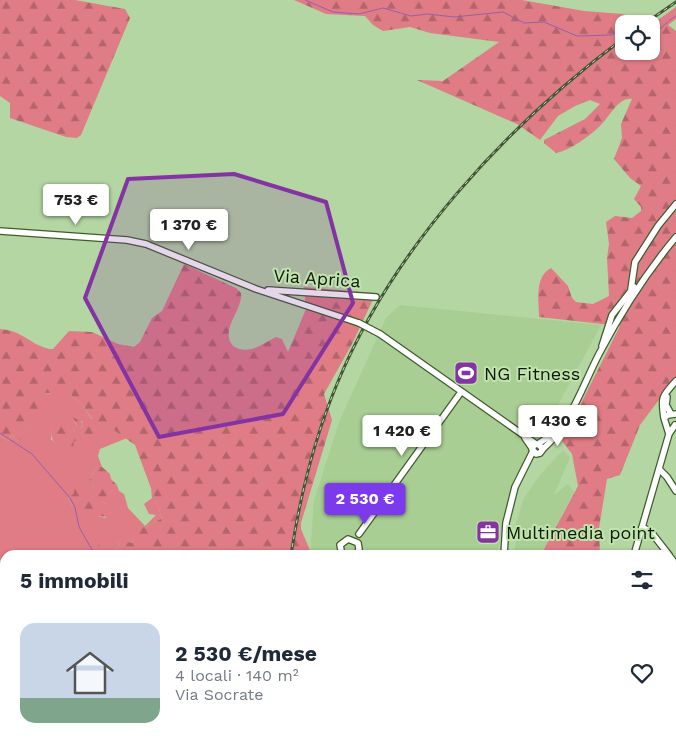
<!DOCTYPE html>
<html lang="it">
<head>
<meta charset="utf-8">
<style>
	:root { --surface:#fff; --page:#f2f2f3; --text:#1f2937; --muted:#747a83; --accent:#7c3aed }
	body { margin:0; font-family:"Work Sans",sans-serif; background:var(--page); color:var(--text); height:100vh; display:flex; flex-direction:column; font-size:19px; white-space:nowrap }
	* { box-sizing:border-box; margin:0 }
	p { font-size:16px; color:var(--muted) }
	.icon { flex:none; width:28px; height:28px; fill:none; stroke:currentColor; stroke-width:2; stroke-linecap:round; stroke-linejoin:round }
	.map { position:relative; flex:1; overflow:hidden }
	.details { position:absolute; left:0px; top:550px; width:676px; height:195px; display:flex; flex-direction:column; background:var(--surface); border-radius:15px 15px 0 0; box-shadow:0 1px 4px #0004 }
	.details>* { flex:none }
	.tools { position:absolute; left:615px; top:15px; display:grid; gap:10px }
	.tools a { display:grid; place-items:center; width:45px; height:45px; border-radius:10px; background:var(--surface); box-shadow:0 1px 4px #0004; font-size:25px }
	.price { position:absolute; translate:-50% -42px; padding:0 11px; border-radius:5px; background:#fff; color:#222; font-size:16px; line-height:32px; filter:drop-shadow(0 1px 2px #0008) }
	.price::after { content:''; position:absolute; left:50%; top:30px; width:15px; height:11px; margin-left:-8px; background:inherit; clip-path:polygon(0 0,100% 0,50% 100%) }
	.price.selected { background:var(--accent); color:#fff }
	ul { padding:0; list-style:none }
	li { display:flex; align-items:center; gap:15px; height:125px; padding:0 20px }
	li span { display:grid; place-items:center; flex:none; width:140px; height:100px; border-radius:15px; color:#555 }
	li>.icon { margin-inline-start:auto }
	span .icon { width:60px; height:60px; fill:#fffc; stroke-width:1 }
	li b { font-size:21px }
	h2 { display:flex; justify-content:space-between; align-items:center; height:60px; padding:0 20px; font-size:21px }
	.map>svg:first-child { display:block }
	.built { fill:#a8ce93 }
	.green { fill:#df7c85 }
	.forest { fill:url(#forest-firs) }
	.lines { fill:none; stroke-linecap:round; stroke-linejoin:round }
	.stream { stroke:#985eb1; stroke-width:1 }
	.minor-casing { stroke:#3f5c2e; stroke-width:8 }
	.minor { stroke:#fff; stroke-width:5.5 }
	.rail-casing { stroke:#425537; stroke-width:3 }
	.rail { stroke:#c1e3ae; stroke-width:1; stroke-dasharray:4; stroke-linecap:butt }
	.minor-bridge-casing { stroke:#3f5c2e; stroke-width:8; stroke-linecap:butt }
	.minor-bridge { stroke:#fff; stroke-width:5.5 }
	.marked { fill:#8333a2; fill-opacity:0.2; stroke:#8333a2; stroke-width:4; stroke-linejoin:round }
	.labels { text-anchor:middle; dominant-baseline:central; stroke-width:4; stroke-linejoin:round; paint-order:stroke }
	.street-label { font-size:18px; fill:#0d1906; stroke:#c1e3ae }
	.poi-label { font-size:18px; fill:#0d1906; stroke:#c1e3ae; text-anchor:start }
</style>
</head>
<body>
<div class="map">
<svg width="676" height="745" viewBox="0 0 676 745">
	<defs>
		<pattern id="forest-firs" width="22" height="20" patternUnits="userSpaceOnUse" patternTransform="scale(1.25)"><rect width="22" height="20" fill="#df7c85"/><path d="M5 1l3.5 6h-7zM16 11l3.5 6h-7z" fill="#b3656b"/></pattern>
	</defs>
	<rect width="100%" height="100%" fill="#b4d6a2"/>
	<path class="built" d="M 400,305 L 601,325 L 544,431 L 513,480 L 497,555 L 310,555 L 314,500 L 340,420 L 386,318 Z
		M 563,450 L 570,457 L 554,495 L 568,484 L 574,492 L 541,555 L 514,555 L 517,532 L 515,527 L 524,498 L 540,475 Z
		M 292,740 L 471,740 L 471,745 L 291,745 Z"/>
	<path class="green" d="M 43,393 L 60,394 L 62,396 L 70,394 L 84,407 L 92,420 L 81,421 L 83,426 L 80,428 L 73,420 L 77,426 L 76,431 L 64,426 L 52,428 L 51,439 L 64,454 L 74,441 L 89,440 L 97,425 L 107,425 L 127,438 L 100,449 L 98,456 L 102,467 L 97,467 L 89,480 L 92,481 L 94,490 L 75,493 L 68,498 L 72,506 L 76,500 L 78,506 L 92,520 L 98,516 L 106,518 L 106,504 L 102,501 L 108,500 L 110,493 L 117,485 L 119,491 L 124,494 L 128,508 L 145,526 L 156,515 L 149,514 L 144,504 L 152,498 L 151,488 L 162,518 L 145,528 L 134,530 L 134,539 L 132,543 L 118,541 L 119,548 L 115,549 L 110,555 L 101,553 L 91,545 L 91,554 L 94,555 L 17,555 L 11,553 L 0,560 L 0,436 L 8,441 C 12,434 21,425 29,424 L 13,437 L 18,441 L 21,434 L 35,426 L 35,421 L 42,410 Z
		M 0,645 L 5,649 L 5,740 L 215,740 L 218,745 L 0,745 Z"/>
	<path class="forest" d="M 0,0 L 75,0 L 125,9 L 130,18 L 81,135 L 77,138 L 66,137 L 10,118 L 10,103 L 0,96 Z
		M 294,0 L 522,0 L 584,11 L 623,14 L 639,24 L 624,24 L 624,51 L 651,51 L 651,25 L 676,7 L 676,19 L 668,25 L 676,31 L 676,377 L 640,425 L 620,475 L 607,479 L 599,528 L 600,555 L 541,555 L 578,486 L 572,454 L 562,441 L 620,326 L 539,317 C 539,301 534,277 551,268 L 568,286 L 572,298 L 576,302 L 593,304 L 609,296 L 607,258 L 609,244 L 606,222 L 615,216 L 632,218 L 641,211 L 641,207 L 634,199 L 641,186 L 630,178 L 614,159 L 622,138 L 621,124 L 632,99 C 618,97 609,118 600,126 C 588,137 571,150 556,153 L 544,143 L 544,140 L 585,119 L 600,104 L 590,100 L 575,106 L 558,116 L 540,140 L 517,124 L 417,80 L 443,81 L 499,42 L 430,33 L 410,27 L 383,31 L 373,25 L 365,16 L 326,14 Z
		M 184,264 L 236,288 L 241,293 C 243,311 219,329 233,346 C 249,356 262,344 276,337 L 282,339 L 288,352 L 306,309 L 304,287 L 376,293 L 352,344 L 324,394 L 332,420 L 301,523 L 301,529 L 312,555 L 137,555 L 134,553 L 133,555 L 110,555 L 115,549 L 119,548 L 118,541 L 124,535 L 128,542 L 132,543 L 134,539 L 134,530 L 138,525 L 145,528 L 162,518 L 135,445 L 107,425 L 103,428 L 97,425 L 98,430 L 93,434 L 95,438 L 92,442 L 89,440 L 86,445 L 81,444 L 80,441 L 74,441 L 73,449 L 64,454 C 56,447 49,439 52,428 L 54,428 L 55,423 L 64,426 L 70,422 L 72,429 L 75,431 L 77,426 L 73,417 L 78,420 L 81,428 L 83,426 L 81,418 L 92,419 L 84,407 L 70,394 L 64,402 L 60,394 L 56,398 L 50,393 L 44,393 L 43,398 L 47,397 L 50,403 L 49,409 L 42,410 L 43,416 L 35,421 L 35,426 L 22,434 L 23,437 L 18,441 L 13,437 L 28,424 L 11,436 L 8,441 L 0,436 L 0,329 C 24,331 27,343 49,349 L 53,349 L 69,331 L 92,332 L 118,344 L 134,347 L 140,342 L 152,318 L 162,311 Z
		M 97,467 L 102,467 L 110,474 L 111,479 L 117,485 L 110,493 L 114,498 L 111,501 L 102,501 L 106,504 L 110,502 L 111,509 L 107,509 L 108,517 L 98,516 L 89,527 L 79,517 L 76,501 L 72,506 L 68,498 L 74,493 L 74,487 L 81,488 L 85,484 L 88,490 L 94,490 L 92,481 L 89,480 Z
		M 92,542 L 93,544 L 99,544 L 101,553 L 108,555 L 92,554 L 88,548 Z
		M 215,740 L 293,740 L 294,745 L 218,745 Z
		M 491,740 L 540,740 L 540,745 L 491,745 Z"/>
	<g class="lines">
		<path class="stream" d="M 305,0 L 333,12 L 359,14 L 383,8 L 411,16 L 428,14 L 454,17 L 503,12 L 524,23 L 544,22 L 577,36 L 612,35 L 624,27
			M 651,36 C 661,30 666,21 676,16
			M 0,433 L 32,454 L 70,498 L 75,507 L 79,527 L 95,555
			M 120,740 L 121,745"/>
		<g class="minor-casing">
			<path id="minor" d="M 0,231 L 127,240 L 146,244 L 256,289 L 359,323
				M 631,289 L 635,262 L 658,226 L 676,204
				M 268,290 L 376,297
				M 380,334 L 536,444
				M 602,346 L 612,315 L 634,287
				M 667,397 L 666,405 L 671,414
				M 664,418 C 661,398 661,397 676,381
				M 669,434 L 664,418 L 668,415 L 676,414
				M 525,438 L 536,454 L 540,453 L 543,449 L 538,444 L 534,445 L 532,449
				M 538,444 L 554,433
				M 543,449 C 570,425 583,385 599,354 C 621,312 646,273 676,237
				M 659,469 L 667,477 L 676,491
				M 642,527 L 651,532 L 669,555
				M 359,534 L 461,392
				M 342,555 L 340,545 L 348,539 L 358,543 L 359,549 L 357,555
				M 504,555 L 506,523 L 515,487 L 533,451
				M 634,555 L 669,434 L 675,425
				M 671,558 L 676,564
				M 671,723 L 676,717
				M 488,745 L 488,740
				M 662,745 L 664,740"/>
		</g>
		<use href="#minor" class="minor"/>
		<g class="rail-casing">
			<path id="rail" d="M 644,24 L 676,2
				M 291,555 C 300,496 314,439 337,384 C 393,248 507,125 624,38
				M 260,745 L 261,740
				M 268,745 L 268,740"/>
		</g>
		<use href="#rail" class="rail"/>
		<g class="minor-bridge-casing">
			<path id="minor-bridge" d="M 359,323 L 380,334"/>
		</g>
		<use href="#minor-bridge" class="minor-bridge"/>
	</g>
	<path class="marked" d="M 234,174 L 326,202 L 353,303 L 283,414 L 159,437 L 85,298 L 128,179 Z"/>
	<defs>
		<g id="stadium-square" transform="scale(1.25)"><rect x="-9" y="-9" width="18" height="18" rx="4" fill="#8333a2" stroke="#c1e3ae"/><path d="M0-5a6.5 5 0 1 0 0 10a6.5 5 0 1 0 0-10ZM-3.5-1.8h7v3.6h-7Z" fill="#fff"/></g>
		<g id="office-square" transform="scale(1.25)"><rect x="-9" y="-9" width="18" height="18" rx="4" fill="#8333a2" stroke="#c1e3ae"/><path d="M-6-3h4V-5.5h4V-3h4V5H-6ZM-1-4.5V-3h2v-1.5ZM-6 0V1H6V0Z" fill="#fff"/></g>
	</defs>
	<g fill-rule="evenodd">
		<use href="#stadium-square" x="466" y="373"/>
		<use href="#office-square" x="488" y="532"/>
	</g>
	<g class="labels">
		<g class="street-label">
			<text transform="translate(317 278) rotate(4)">Via Aprica</text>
		</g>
		<g class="poi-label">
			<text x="484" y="373">NG Fitness</text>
			<text x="506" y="532">Multimedia point</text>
		</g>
	</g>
</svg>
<div class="tools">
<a><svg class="icon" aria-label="locate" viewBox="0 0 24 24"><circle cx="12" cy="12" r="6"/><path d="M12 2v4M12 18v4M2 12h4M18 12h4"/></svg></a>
</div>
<b class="price" style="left:76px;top:226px">753 €</b>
<b class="price" style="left:189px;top:251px">1 370 €</b>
<b class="price" style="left:558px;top:447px">1 430 €</b>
<b class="price" style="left:402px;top:457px">1 420 €</b>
<b class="price selected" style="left:365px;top:525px">2 530 €</b>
<section class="details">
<h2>5 immobili<svg class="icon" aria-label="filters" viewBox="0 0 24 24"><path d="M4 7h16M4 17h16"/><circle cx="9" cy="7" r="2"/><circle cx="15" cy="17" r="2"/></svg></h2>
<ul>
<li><span style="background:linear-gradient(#c9d6e8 75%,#7fa58c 0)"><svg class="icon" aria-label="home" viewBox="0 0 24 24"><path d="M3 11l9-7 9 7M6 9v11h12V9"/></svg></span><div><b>2 530 €/mese</b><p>4 locali · 140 m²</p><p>Via Socrate</p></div><svg class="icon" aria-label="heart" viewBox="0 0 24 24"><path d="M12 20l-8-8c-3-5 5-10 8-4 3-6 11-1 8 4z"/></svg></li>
</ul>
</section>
</div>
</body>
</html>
